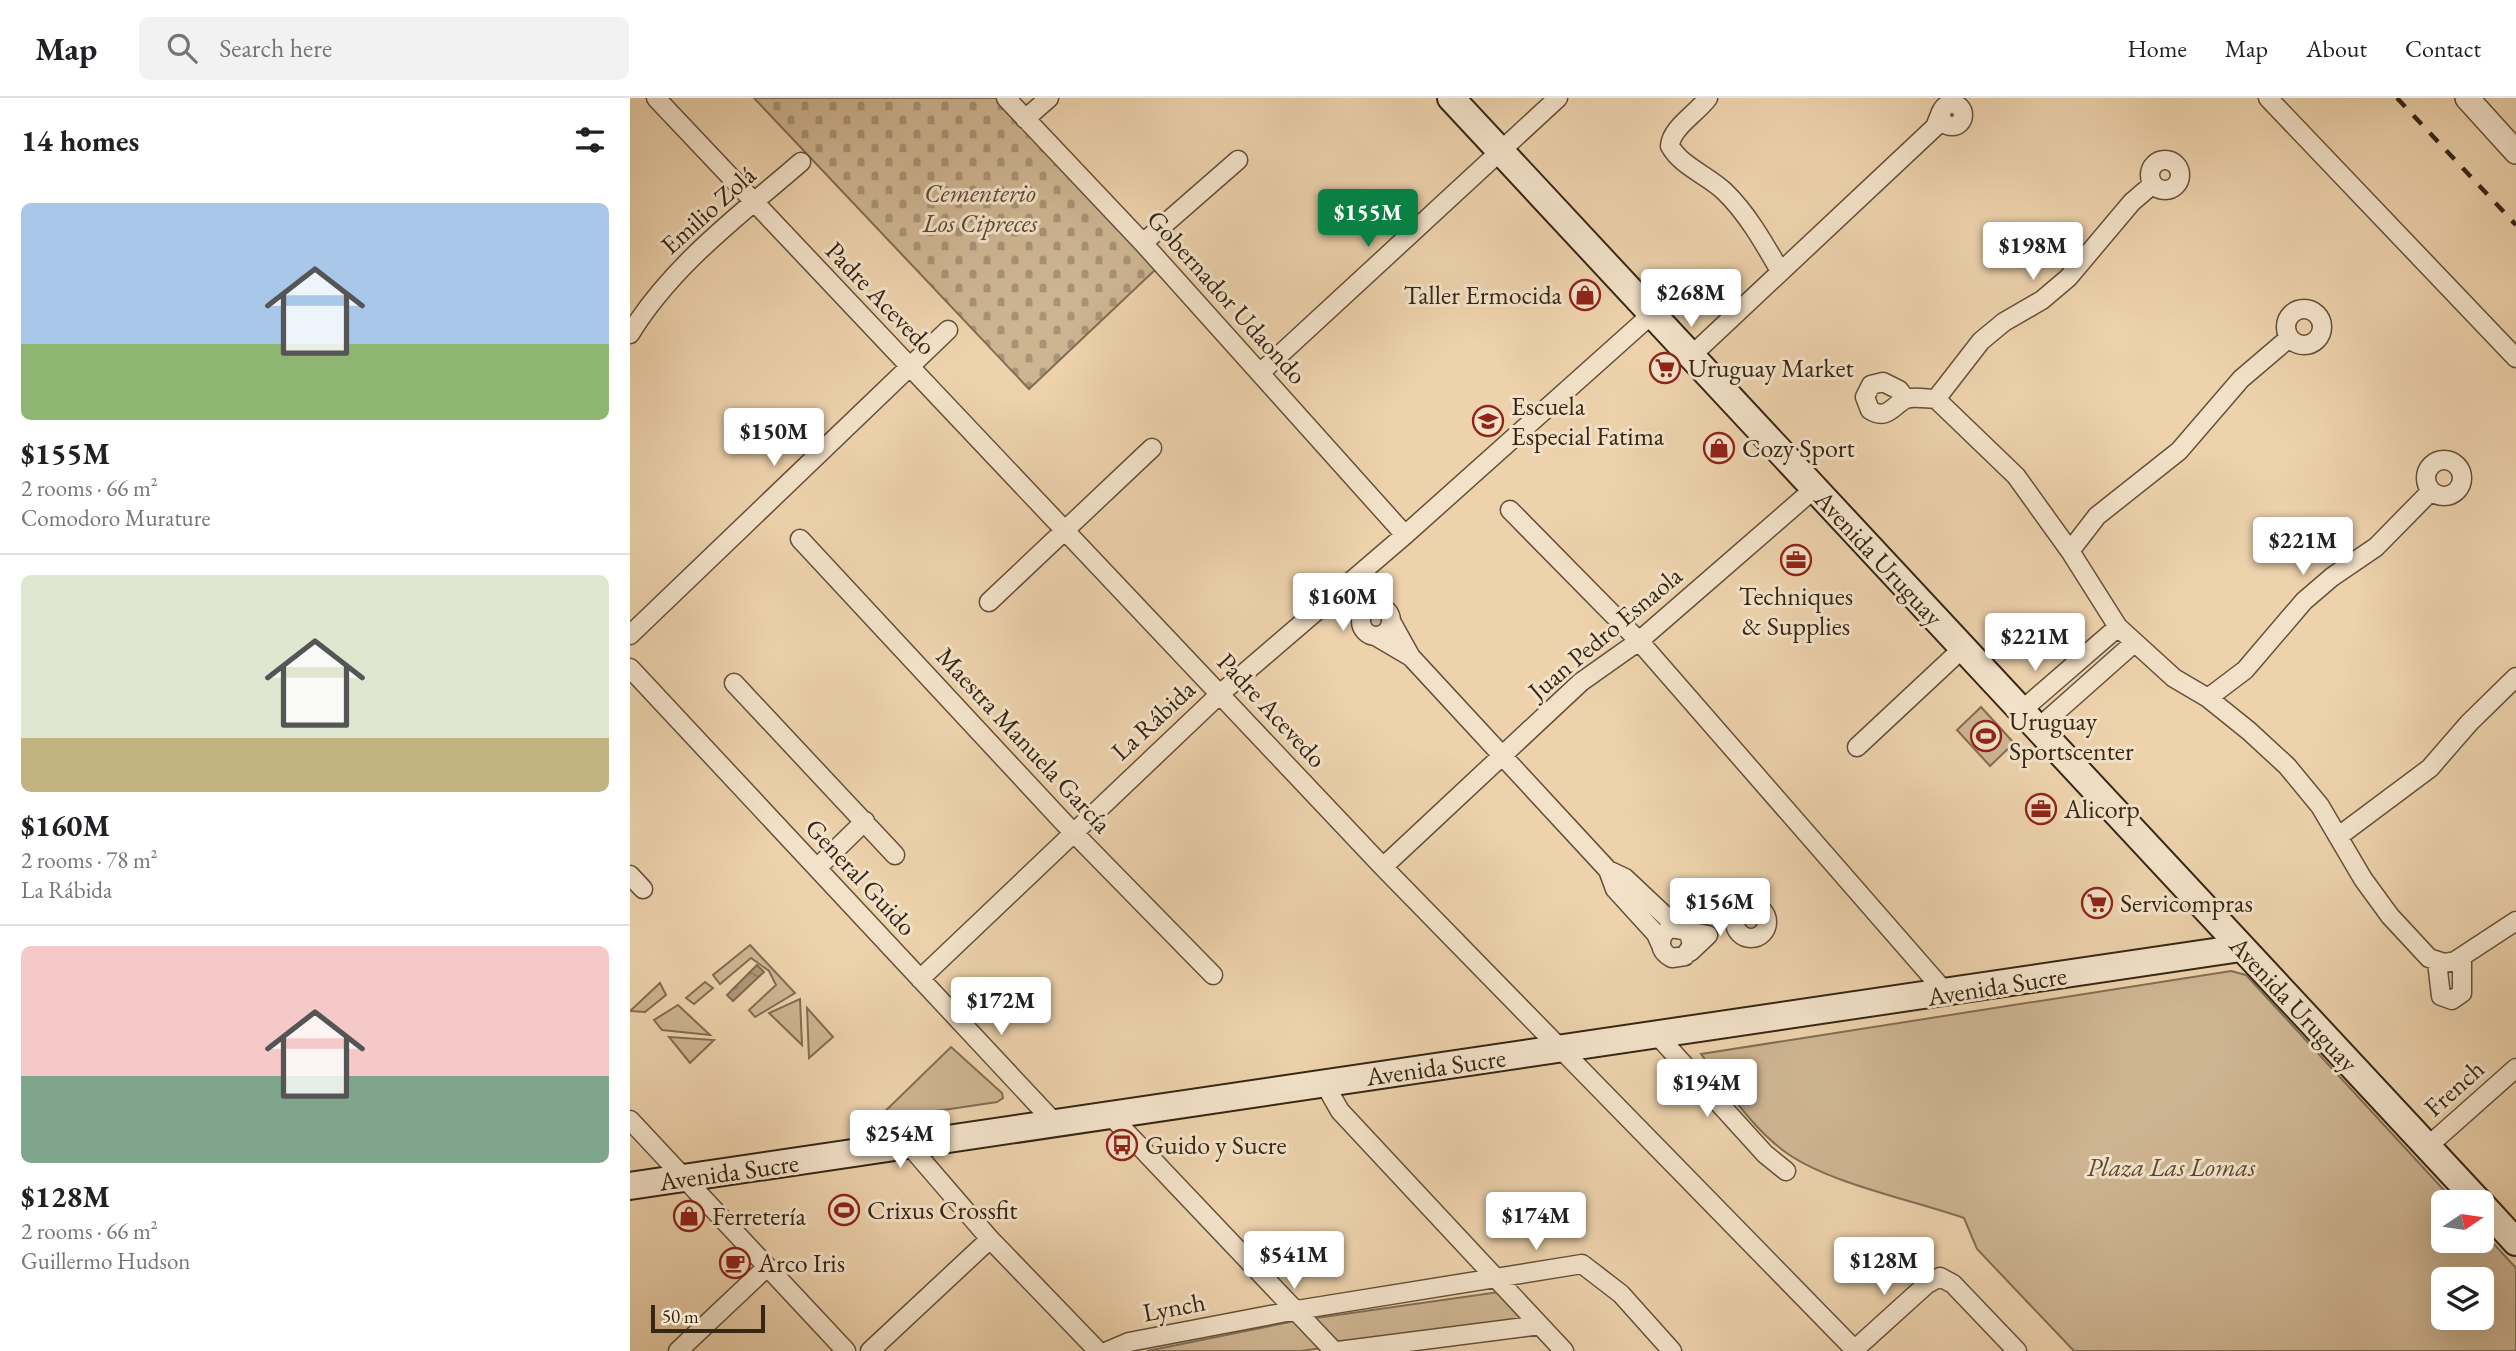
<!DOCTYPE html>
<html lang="en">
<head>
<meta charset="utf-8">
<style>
	:root { --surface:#fff; --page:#f2f2f2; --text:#202124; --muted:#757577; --line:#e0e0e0; --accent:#0b8043 }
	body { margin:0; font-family:"EB Garamond",serif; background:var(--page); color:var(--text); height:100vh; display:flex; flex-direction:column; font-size:26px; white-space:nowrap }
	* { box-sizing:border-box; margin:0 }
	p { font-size:23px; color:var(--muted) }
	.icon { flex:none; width:38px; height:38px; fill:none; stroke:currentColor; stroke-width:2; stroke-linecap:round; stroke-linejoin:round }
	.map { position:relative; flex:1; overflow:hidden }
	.sheet { display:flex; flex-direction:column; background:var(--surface); width:630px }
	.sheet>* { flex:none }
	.needle { width:46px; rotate:77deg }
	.controls { position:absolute; left:1801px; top:1092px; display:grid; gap:14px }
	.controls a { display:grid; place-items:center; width:63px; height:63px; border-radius:10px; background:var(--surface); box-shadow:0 7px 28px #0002; font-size:35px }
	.scale { position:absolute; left:21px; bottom:18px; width:114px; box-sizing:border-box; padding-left:7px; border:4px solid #362614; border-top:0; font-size:19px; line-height:24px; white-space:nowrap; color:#362614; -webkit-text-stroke:5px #f3e2c9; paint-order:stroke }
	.price { position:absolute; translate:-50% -60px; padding:0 16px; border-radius:7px; background:#fff; color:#222; font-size:23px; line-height:46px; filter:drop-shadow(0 2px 4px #0008) }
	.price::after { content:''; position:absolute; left:50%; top:42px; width:21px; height:16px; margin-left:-10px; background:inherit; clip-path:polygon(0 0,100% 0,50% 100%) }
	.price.active { background:var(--accent); color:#fff }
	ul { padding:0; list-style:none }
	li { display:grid; align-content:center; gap:14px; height:371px; padding:0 21px }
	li+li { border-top:2px solid var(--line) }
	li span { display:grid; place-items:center; height:217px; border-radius:10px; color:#555 }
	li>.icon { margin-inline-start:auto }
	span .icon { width:126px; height:126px; fill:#fffc; stroke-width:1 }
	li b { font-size:30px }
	h2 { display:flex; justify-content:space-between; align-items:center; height:84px; padding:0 21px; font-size:30px }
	header { display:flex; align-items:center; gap:42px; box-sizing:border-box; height:98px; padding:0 35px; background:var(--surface); border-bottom:2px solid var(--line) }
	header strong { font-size:33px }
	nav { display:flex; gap:38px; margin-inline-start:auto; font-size:24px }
	.search { width:490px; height:63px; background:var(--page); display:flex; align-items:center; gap:18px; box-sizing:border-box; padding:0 24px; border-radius:10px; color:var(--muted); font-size:26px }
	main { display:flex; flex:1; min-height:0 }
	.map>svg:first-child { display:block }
	.cemetery { fill:url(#cemetery-stones); stroke:#826e53; stroke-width:2 }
	.park { fill:#ceb592; stroke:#826e53; stroke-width:2; fill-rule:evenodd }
	.water { fill:url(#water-ripples); stroke:#7f6a50; stroke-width:2 }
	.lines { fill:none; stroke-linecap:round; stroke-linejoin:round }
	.minor-casing { stroke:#64513a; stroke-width:21 }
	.tertiary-casing { stroke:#64513a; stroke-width:26 }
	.secondary-casing { stroke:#362614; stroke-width:30 }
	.minor { stroke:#f3e2c9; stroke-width:18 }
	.tertiary { stroke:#f3e2c9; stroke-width:23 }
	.secondary { stroke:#f3e2c9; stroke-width:26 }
	.rail { stroke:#362614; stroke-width:4.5; stroke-dasharray:12 12; stroke-linecap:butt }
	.labels { text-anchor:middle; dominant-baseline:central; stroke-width:6; stroke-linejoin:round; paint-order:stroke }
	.park-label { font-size:26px; font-style:italic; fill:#5c4a34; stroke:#f3e2c9 }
	.street-label { font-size:26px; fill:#362614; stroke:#f3e2c9 }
	.poi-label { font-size:26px; fill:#362614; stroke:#f3e2c9; text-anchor:start }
</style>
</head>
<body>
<header>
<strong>Map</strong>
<div class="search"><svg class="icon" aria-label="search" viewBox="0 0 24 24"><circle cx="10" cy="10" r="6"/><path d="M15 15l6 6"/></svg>Search here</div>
<nav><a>Home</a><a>Map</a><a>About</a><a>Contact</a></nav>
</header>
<main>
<section class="sheet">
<h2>14 homes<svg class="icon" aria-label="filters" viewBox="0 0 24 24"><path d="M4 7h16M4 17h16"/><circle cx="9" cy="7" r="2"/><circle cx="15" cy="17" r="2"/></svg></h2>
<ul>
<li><span style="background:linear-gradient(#a9c7e8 65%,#8fb573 0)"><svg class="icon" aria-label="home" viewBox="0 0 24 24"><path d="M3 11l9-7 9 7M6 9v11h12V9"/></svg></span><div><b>$155M</b><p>2 rooms · 66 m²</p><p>Comodoro Murature</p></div></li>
<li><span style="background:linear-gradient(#dfe7d0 75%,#c2b280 0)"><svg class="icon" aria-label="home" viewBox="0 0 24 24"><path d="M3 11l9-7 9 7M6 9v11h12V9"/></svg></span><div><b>$160M</b><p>2 rooms · 78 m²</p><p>La Rábida</p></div></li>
<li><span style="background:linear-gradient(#f6c9c9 60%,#7fa58c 0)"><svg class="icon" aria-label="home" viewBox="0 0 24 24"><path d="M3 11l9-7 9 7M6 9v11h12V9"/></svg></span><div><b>$128M</b><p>2 rooms · 66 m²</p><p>Guillermo Hudson</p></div></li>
</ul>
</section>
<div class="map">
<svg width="1886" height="1253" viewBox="0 0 1886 1253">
	<defs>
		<pattern id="cemetery-stones" width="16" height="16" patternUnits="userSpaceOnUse" patternTransform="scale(1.75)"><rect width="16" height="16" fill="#ceb592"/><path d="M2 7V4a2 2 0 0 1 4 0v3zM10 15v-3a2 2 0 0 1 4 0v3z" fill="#a89376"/></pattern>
		<pattern id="water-ripples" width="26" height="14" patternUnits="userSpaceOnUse" patternTransform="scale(1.75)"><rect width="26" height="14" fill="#af9878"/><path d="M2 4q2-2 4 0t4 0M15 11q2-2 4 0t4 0" fill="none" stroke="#8f7c61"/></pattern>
	</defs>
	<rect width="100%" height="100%" fill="#edd2ac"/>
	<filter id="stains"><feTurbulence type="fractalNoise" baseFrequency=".00286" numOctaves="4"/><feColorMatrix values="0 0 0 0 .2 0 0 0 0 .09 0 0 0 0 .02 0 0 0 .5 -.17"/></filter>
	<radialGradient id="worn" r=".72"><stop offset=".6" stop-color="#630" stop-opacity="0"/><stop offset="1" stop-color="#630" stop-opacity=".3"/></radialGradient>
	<path class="cemetery" d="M 124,0 L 368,0 L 526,171 L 399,291 Z"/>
	<path class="park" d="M 1351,609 L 1384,645 L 1360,668 L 1327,632 Z
		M 120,847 L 165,895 L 125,919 L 119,912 L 146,887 L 139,873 L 121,860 L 90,886 L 83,877 Z
		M 1601,873 L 1616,877 L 1825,1104 L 1813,1104 L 1813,1143 L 1852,1143 L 1852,1133 L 1886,1170 L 1886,1253 L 1444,1253 L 1347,1151 L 1334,1120 C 1282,1102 1202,1086 1158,1056 C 1122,1031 1097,991 1071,956 ZM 1813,1181 L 1852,1181 L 1852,1220 L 1813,1220 Z
		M 75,884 L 83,890 L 64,906 L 56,900 Z
		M 30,885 L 36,897 L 15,914 L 0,913 Z
		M 170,901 L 172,947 L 139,915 Z
		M 48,907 L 80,937 L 32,932 L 24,922 Z
		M 177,910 L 203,939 L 179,960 Z
		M 39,939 L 84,942 L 60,965 Z
		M 321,949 L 372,995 L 373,1000 L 367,1004 L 246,1022 Z
		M 869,1194 L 896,1221 L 671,1253 L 517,1253 L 665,1223 Z"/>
	<path class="water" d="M 127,867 L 134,874 L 103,903 L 97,897 Z"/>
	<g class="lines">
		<g class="minor-casing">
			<path id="minor" d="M 26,0 L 753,769 L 1226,1253
				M 376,0 L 513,145 L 775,437
				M 1078,0 C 1066,16 1041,30 1040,48 C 1051,68 1077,77 1094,93 C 1117,115 1134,145 1150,173
				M 1638,0 L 1886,260
				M1311 17a11 11 0 1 1 22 0a11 11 0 1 1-22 0Z
				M 395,21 L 419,0
				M1520 77a15 15 0 1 1 30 0a15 15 0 1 1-30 0Z
				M 513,145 L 608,62
				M1656 229a18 18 0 1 1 36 0a18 18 0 1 1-36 0Z
				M 0,236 C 42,167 111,116 171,64
				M 1061,258 L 1305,29 L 1311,14
				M 630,275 L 928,0
				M 1276,301 L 1269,292 L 1253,284 L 1241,287 L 1235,299 L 1240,312 C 1257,323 1263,307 1276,301 C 1283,298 1298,301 1306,301 L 1386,378 L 1440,453 L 1488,529 L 1544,580 L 1578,600 L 1619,633 L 1657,668 L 1690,708 L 1733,781 L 1760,818 L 1799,860 L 1814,865 L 1825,863 L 1886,823
				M 1306,301 L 1351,243 L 1374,224 L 1412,202 L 1438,180 L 1502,104 L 1523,86
				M1796 380a18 18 0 1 1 36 0a18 18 0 1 1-36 0Z
				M 880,412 L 1009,543 L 1316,895
				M 170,441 L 436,727 L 583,877
				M 1440,453 L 1467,418 L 1549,353 L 1611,281 L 1659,240
				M 359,504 L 522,350
				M731 523a15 15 0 1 1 30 0a15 15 0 1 1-30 0Z
				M 0,537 L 318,232
				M 747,539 L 781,559 L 761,523
				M 781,559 L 978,772
				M 0,570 L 424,1024
				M 104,585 L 265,757
				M 1578,600 L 1615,572 L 1674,503 L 1702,479 L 1746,449 L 1801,393
				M 1391,613 L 1488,529
				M 1407,631 L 1504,545
				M 1227,649 L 1333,550
				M 1709,738 L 1800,670 L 1839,625 L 1886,579
				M 753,769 L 951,584 L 1009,543 L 1184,391
				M 187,770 L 235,723
				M 0,777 L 13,791
				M1105 824a16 16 0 1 1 32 0a16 16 0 1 1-32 0Z
				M 1059,835 L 1062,847 L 1055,858 L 1042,860 C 1028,853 1027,838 1041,830 L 1078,837 L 1060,854
				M 1030,845 L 1026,836 L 985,791 L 978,772 L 995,780 L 1047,829
				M 1807,864 L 1811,898 L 1822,902 L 1832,895 L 1832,859
				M 290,881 L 591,595 L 775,437 L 1022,216
				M 1028,938 L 1135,1056 L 1156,1073
				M 694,985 L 710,1013 L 934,1253
				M 479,1016 L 704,1253
				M 0,1022 L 216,1253
				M 279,1047 L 360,1141 L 468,1253
				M 1797,1049 L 1886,970
				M 48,1253 L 137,1169
				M 240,1253 L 360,1141
				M 478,1253 L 499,1244 L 667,1212 L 952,1166 L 991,1196 L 1042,1253
				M 708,1253 L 910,1227
				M 1223,1253 L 1297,1186 L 1310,1179 L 1323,1186 L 1387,1253"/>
		</g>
		<g class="tertiary-casing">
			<path id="tertiary" d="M 1837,0 L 1886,54"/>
		</g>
		<g class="secondary-casing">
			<path id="secondary" d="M 821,0 L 1849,1104
				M 0,1088 L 1611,850
				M 1852,1107 L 1886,1144"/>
		</g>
		<use href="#minor" class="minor"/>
		<use href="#tertiary" class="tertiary"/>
		<use href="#secondary" class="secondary"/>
		<path class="rail" d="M 1767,0 L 1886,127"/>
	</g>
	<defs>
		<g id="shop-ring" transform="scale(1.575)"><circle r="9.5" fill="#f3e2c9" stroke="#8f2418" stroke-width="1.5"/><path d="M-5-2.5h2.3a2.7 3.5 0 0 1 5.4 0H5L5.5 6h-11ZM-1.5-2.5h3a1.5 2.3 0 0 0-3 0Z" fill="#8f2418"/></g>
		<g id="supermarket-ring" transform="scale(1.575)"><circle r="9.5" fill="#f3e2c9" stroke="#8f2418" stroke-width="1.5"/><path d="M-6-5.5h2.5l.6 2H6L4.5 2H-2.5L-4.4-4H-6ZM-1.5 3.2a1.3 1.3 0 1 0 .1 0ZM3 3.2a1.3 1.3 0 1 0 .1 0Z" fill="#8f2418"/></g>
		<g id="school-ring" transform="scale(1.575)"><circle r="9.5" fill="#f3e2c9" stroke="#8f2418" stroke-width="1.5"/><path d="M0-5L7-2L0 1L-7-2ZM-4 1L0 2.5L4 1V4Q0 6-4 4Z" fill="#8f2418"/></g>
		<g id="office-ring" transform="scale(1.575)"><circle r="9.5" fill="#f3e2c9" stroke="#8f2418" stroke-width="1.5"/><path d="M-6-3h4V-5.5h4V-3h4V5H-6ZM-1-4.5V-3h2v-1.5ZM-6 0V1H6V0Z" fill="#8f2418"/></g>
		<g id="stadium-ring" transform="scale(1.575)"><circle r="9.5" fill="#f3e2c9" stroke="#8f2418" stroke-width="1.5"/><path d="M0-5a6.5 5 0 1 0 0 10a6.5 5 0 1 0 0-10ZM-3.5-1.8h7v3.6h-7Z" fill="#8f2418"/></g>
		<g id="bus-ring" transform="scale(1.575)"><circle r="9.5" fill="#f3e2c9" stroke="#8f2418" stroke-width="1.5"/><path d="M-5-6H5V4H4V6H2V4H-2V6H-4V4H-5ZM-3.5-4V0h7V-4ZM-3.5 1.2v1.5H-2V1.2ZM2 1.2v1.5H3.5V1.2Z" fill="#8f2418"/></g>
		<g id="cafe-ring" transform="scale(1.575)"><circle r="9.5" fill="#f3e2c9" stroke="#8f2418" stroke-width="1.5"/><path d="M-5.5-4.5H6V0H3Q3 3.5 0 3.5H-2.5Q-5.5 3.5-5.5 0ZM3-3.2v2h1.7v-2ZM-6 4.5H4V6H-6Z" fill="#8f2418"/></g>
	</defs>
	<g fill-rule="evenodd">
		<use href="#shop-ring" x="955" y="197"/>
		<use href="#supermarket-ring" x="1035" y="270"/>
		<use href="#school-ring" x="858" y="323"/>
		<use href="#shop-ring" x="1089" y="350"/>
		<use href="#office-ring" x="1166" y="462"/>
		<use href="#stadium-ring" x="1356" y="638"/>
		<use href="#office-ring" x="1411" y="711"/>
		<use href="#supermarket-ring" x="1467" y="805"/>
		<use href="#bus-ring" x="492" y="1047"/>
		<use href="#stadium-ring" x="214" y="1112"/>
		<use href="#shop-ring" x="59" y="1118"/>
		<use href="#cafe-ring" x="105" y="1165"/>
	</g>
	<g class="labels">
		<g class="park-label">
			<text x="350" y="95">Cementerio<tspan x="350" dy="30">Los Cipreces</tspan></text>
			<text x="1541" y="1069">Plaza Las Lomas</text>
		</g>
		<g class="street-label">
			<text transform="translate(78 112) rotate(-42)">Emilio Zolá</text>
			<text transform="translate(597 199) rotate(48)">Gobernador Udaondo</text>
			<text transform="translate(251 200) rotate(46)">Padre Acevedo</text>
			<text transform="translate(1249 460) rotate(47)">Avenida Uruguay</text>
			<text transform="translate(975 535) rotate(-40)">Juan Pedro Esnaola</text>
			<text transform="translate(642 612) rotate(47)">Padre Acevedo</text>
			<text transform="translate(523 622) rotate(-43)">La Rábida</text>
			<text transform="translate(394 642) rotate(47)">Maestra Manuela García</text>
			<text transform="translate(231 779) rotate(47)">General Guido</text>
			<text transform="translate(1367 888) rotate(-9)">Avenida Sucre</text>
			<text transform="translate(1664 906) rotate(47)">Avenida Uruguay</text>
			<text transform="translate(806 969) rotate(-8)">Avenida Sucre</text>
			<text transform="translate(1824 990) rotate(-42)">French</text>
			<text transform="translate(99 1074) rotate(-8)">Avenida Sucre</text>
			<text transform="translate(544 1209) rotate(-11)">Lynch</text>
		</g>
		<g class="poi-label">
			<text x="932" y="197" text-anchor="end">Taller Ermocida</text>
			<text x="1058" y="270">Uruguay Market</text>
			<text x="881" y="308">Escuela<tspan x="881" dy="30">Especial Fatima</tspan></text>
			<text x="1112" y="350">Cozy Sport</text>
			<text x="1166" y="498" text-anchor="middle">Techniques<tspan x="1166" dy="30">&amp; Supplies</tspan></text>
			<text x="1379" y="623">Uruguay<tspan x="1379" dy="30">Sportscenter</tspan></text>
			<text x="1434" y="711">Alicorp</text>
			<text x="1490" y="805">Servicompras</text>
			<text x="515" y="1047">Guido y Sucre</text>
			<text x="237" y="1112">Crixus Crossfit</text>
			<text x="82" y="1118">Ferretería</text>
			<text x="128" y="1165">Arco Iris</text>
		</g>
	</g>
	<rect width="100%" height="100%" filter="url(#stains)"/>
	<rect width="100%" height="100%" fill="url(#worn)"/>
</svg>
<div class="controls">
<a><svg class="needle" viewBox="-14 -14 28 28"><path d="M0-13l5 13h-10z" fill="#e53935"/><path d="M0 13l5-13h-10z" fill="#757577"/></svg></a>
<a><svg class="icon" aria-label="layers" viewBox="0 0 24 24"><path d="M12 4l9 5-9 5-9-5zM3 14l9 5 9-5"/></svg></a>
</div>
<div class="scale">50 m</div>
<b class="price active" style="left:738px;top:151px">$155M</b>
<b class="price" style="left:1403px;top:184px">$198M</b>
<b class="price" style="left:1061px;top:231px">$268M</b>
<b class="price" style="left:144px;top:370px">$150M</b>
<b class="price" style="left:1673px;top:479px">$221M</b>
<b class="price" style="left:713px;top:535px">$160M</b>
<b class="price" style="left:1405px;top:575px">$221M</b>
<b class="price" style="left:1090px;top:840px">$156M</b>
<b class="price" style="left:371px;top:939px">$172M</b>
<b class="price" style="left:1077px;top:1021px">$194M</b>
<b class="price" style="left:270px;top:1072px">$254M</b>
<b class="price" style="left:906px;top:1154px">$174M</b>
<b class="price" style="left:664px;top:1193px">$541M</b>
<b class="price" style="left:1254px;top:1199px">$128M</b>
</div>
</main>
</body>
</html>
